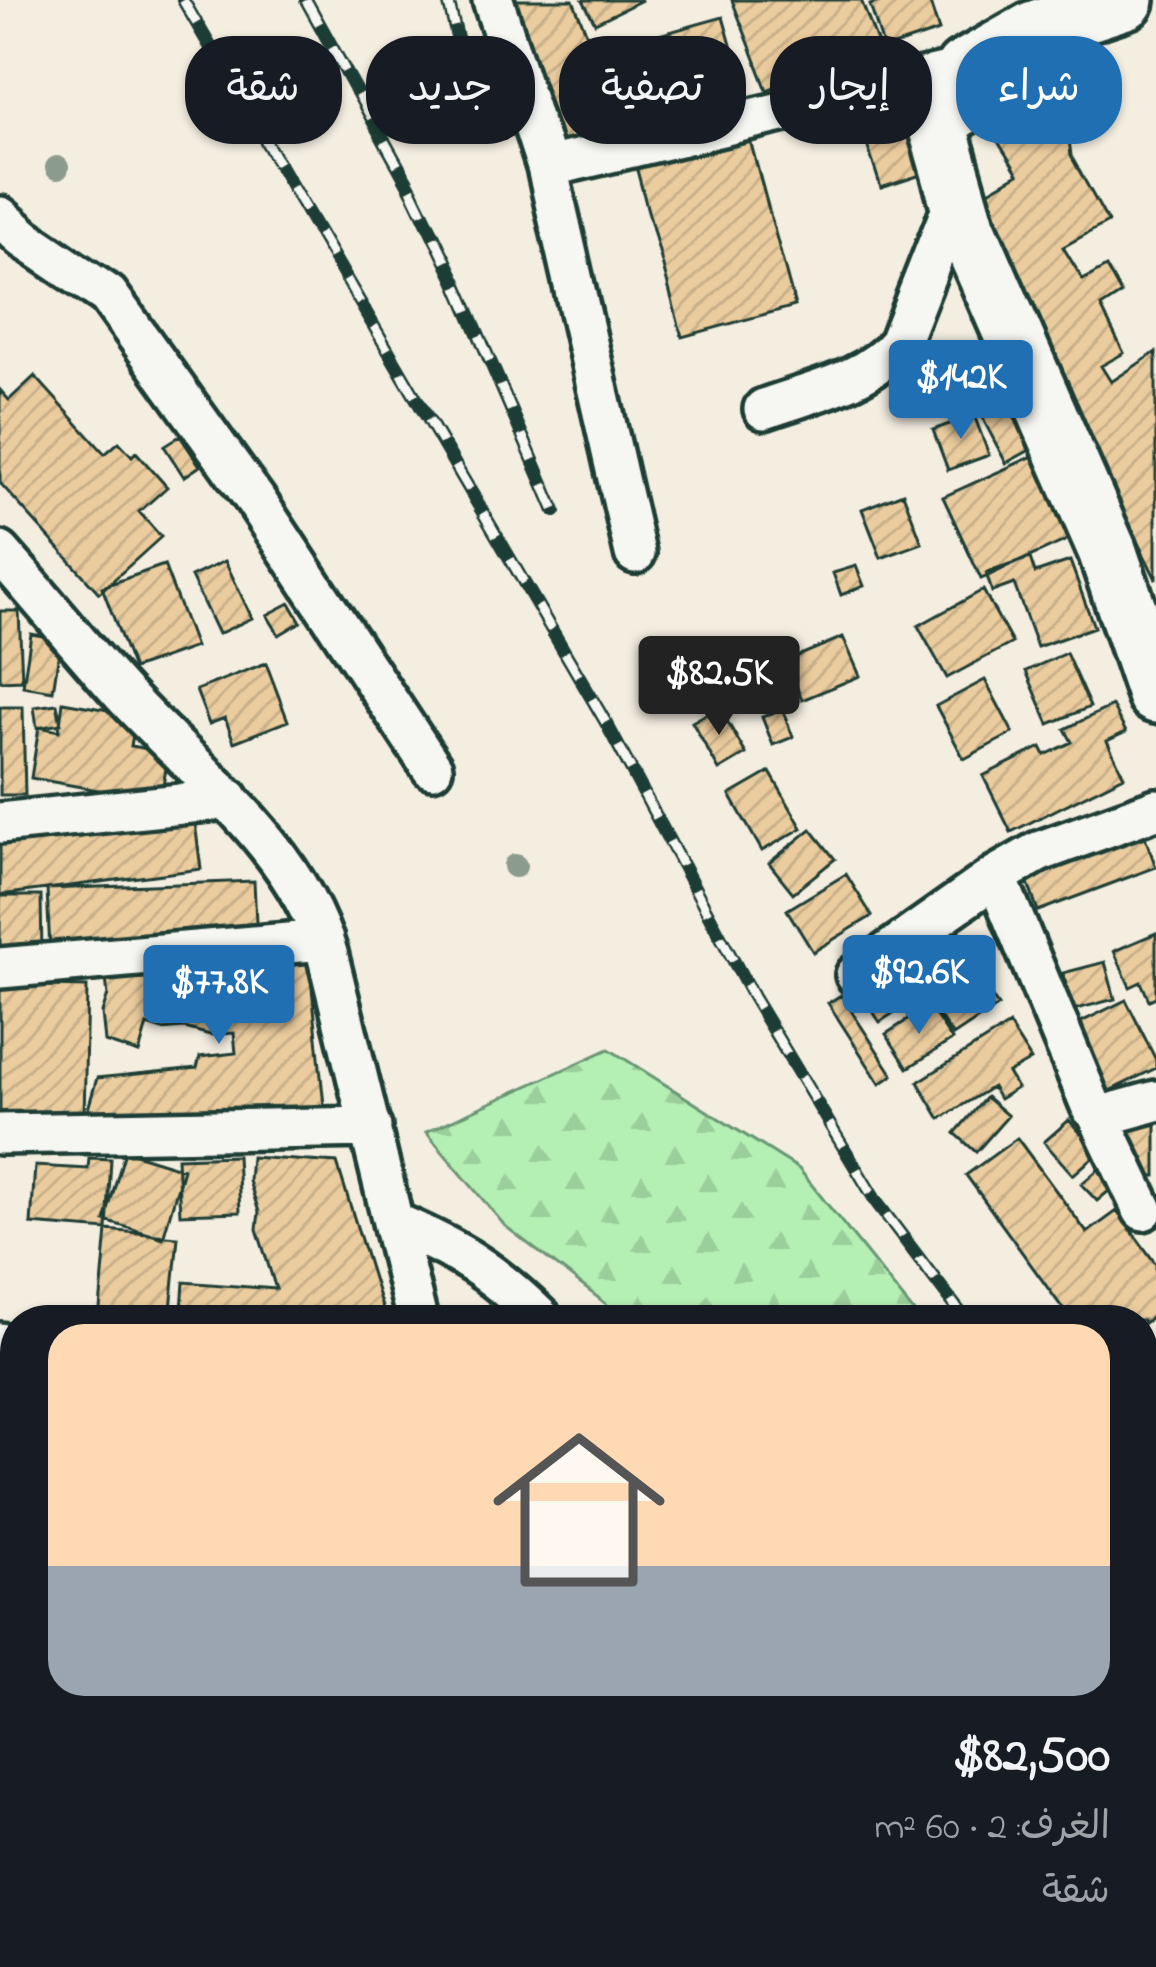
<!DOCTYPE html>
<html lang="ar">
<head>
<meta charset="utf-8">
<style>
	:root { --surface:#171b24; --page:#242831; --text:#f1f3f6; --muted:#9ea1a6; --line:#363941; --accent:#1f6fb2 }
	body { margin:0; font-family:"Indie Flower","Playpen Sans Arabic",sans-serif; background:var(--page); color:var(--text); direction:rtl; height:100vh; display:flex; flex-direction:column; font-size:45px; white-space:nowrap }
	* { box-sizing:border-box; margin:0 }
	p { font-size:39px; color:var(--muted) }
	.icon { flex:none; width:66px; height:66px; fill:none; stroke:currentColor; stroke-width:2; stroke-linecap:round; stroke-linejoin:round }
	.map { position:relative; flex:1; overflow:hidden; direction:ltr }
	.panel { position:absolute; left:0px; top:1305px; width:1158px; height:663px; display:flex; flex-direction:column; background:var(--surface); border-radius:48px 48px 0 0; box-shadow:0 3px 9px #0004; direction:rtl }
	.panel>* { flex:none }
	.hud { position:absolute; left:36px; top:36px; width:1086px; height:108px; direction:rtl; display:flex; gap:24px }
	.price { position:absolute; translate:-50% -102px; padding:0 27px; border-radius:12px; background:var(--accent); color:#fff; font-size:39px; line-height:78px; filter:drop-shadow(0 3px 6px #0008) }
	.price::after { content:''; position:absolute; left:50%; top:72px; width:36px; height:27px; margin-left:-18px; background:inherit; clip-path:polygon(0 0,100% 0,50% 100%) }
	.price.on { background:#222; color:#fff }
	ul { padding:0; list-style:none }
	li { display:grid; align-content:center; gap:24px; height:636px; padding:0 48px }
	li+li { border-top:3px solid var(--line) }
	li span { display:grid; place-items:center; height:372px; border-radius:36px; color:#555 }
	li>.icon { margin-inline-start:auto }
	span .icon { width:216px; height:216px; fill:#fffc; stroke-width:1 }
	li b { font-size:51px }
	.chip { padding:0 42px; border-radius:48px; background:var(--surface); box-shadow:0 3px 9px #0004; font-size:42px; line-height:108px }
	.chip.on { background:var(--accent); color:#fff }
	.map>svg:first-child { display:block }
	.forest { fill:url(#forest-firs); stroke:#6a9674; stroke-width:3 }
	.building { fill:url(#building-hatch); stroke:#1f3d34; stroke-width:3 }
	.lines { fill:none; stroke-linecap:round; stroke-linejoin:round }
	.street-casing { stroke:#1f3d34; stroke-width:48 }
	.secondary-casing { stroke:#1f3d34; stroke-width:66 }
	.street { stroke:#f6f6f2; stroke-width:39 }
	.secondary { stroke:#f6f6f2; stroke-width:57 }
	.rail-casing { stroke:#1f3d34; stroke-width:14 }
	.rail { stroke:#f6f6f2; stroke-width:9; stroke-dasharray:27; stroke-linecap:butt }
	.tree { fill:#8b9c8c }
</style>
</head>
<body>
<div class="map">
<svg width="1156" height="1967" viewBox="0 0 1156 1967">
	<defs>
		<pattern id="forest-firs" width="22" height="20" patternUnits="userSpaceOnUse" patternTransform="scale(3)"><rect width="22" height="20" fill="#b4efb3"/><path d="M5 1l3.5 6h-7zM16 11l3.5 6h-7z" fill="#9ace9b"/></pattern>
		<pattern id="building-hatch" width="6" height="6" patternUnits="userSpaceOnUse" patternTransform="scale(3)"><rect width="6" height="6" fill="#ebcc9e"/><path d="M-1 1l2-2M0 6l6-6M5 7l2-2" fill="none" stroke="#c9b089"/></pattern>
	</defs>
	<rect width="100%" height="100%" fill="#f4eee1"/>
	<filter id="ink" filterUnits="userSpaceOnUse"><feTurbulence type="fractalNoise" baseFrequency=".00833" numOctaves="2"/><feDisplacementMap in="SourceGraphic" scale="24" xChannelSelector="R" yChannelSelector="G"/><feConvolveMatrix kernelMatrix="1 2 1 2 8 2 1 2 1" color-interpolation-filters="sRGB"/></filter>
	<g filter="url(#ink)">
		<path class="forest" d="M 609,1049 L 799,1169 L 920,1320 L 627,1320 L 505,1226 L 426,1132 Z
			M 1143,1581 L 1156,1597 L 1156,1771 L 1143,1754 Z"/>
		<path class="building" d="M 500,0 L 573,0 L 590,42 L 597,39 L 612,75 L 628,69 L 647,115 L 561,149 Z
			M 583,0 L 642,0 L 595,23 Z
			M 732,0 L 861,0 L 879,47 L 767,90 Z
			M 884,0 L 929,0 L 939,31 L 884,49 L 870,5 Z
			M 723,17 L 745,94 L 658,117 L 637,41 Z
			M 1028,69 L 1069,139 L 1071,156 L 1108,222 L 1063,247 L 1083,280 L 1106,267 L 1121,294 L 1101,307 L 1124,353 L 1101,366 L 1111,382 L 1156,352 L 1156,579 L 968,203 L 1018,174 L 987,124 Z
			M 910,101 L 933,171 L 881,188 L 863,132 L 835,141 L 830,127 Z
			M 747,129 L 795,306 L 682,337 L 634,159 Z
			M 35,376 L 105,454 L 119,442 L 132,456 L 136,452 L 167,487 L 139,512 L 161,537 L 99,593 L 0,483 L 0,390 L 9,400 Z
			M 1013,382 L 1045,442 L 1006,463 L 974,402 Z
			M 974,415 L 989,455 L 948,470 L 933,430 Z
			M 180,436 L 200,466 L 184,477 L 164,446 Z
			M 1042,452 L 1057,484 L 1048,488 L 1071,538 L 981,579 L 943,497 Z
			M 903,493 L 922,543 L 881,558 L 862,509 Z
			M 1030,558 L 1035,573 L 1070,561 L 1094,627 L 1037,647 L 1014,584 L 992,592 L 986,573 Z
			M 225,561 L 252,618 L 218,634 L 191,577 Z
			M 164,565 L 195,647 L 133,669 L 102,587 Z
			M 856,566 L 864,586 L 841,595 L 833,573 Z
			M 983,590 L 1012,643 L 947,678 L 918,626 Z
			M 290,603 L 301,622 L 279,635 L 267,615 Z
			M 0,611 L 19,611 L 22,680 L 0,681 Z
			M 31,634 L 61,639 L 53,691 L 23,686 Z
			M 843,637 L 860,676 L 802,700 L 786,661 Z
			M 1066,653 L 1090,707 L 1049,724 L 1026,671 Z
			M 266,663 L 288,721 L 234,742 L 225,718 L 209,724 L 196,690 Z
			M 985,680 L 1013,733 L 964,759 L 936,706 Z
			M 63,702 L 136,715 L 131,746 L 169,753 L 160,801 L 31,778 L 39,727 L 59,731 Z
			M 57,704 L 61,724 L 37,728 L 34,707 Z
			M 1112,706 L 1126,732 L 1107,741 L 1124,776 L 1011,832 L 983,776 L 1041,747 L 1045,755 L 1072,742 L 1065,729 Z
			M 0,707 L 23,707 L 25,795 L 0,795 Z
			M 719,707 L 746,754 L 719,770 L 692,722 Z
			M 782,709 L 793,737 L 773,745 L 762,717 Z
			M 770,772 L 802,828 L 762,851 L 730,795 Z
			M 193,807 L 201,869 L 0,895 L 0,832 Z
			M 1140,823 L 1156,867 L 1038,911 L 1022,867 Z
			M 811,829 L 835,859 L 793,893 L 769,863 Z
			M 846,874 L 872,916 L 813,952 L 787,910 Z
			M 254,881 L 257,943 L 50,951 L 47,889 Z
			M 0,896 L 41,896 L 42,954 L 0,954 Z
			M 960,931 L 986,968 L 976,974 L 998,1006 L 953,1036 L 922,992 L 939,980 L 923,956 Z
			M 1156,933 L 1156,997 L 1149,1000 L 1141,982 L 1130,987 L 1114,951 Z
			M 896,954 L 923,993 L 880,1022 L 853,983 Z
			M 309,959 L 326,1125 L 85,1119 L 97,1078 L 197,1068 L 200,1057 L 236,1053 L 234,1033 L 210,1035 L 185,1028 L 162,1030 L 147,1025 L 139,1053 L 105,1042 L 102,1013 L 108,995 L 106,979 Z
			M 1105,962 L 1115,999 L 1073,1010 L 1063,973 Z
			M 0,985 L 87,987 L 84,1118 L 0,1116 Z
			M 841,995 L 893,1075 L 880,1084 L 828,1003 Z
			M 1126,1000 L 1156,1060 L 1156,1068 L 1109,1091 L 1077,1024 Z
			M 929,1006 L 952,1040 L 908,1068 L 886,1034 Z
			M 1009,1025 L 1031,1060 L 1008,1073 L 1017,1088 L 999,1099 L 992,1087 L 940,1119 L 918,1082 Z
			M 986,1097 L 1008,1116 L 976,1152 L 955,1133 Z
			M 1156,1098 L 1156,1176 L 1140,1176 L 1112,1118 Z
			M 1069,1120 L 1098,1153 L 1073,1175 L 1044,1142 Z
			M 1017,1138 L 1087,1233 L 1117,1211 L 1156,1264 L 1156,1314 L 1143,1324 L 1143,1320 L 1071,1320 L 966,1175 Z
			M 125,1151 L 183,1169 L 163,1238 L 105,1221 Z
			M 237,1156 L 240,1212 L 180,1214 L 177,1158 Z
			M 251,1157 L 337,1163 L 386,1320 L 185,1320 L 182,1310 L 184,1282 L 276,1289 L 257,1229 L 259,1212 L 249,1181 Z
			M 89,1158 L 111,1159 L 107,1230 L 31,1224 L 35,1166 L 88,1169 Z
			M 1101,1167 L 1116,1185 L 1097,1201 L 1081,1184 Z
			M 107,1230 L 178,1237 L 170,1320 L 99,1320 Z
			M 1156,1339 L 1156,1473 L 1143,1455 L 1143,1393 L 1155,1383 L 1143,1366 L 1143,1349 Z
			M 0,1534 L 15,1538 L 15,1632 L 0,1628 Z
			M 0,1707 L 15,1710 L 15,1849 L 0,1846 Z
			M 191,1953 L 267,1953 L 264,1967 L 189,1967 Z
			M 286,1953 L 369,1961 L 368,1967 L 284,1967 Z
			M 373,1953 L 419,1953 L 450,1958 L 449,1967 L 387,1967 L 371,1964 Z
			M 689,1953 L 716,1953 L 728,1967 L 673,1967 Z
			M 796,1953 L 904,1953 L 921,1967 L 813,1967 Z
			M 0,1954 L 52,1961 L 51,1967 L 0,1967 Z
			M 465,1958 L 530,1962 L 530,1967 L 465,1967 Z"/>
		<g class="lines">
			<g class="street-casing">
				<path id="street" d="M 493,0 L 547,167 L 965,69
					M 547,167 L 635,553
					M 0,217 L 25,239 L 108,295 L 256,501 L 432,768
					M 764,409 C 810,392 867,382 899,343 L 954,203 L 950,186
					M 0,552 C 41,598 80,647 122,693 C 196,774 294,843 327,953 L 417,1320
					M 0,823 L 229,799
					M 996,876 L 1092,1108 L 1102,1116 L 1156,1101
					M 0,968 L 323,940
					M 856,975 L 996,876 L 1038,852 L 1156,809
					M 1097,1113 L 1143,1210
					M 0,1134 L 371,1127
					M 395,1223 C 460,1251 491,1270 542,1320
					M 0,1343 L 15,1346
					M 0,1505 L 15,1507
					M 0,1703 L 15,1705
					M 1143,1828 L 1156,1844
					M 0,1862 L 15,1863
					M 1143,1895 L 1156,1880
					M 575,1953 L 579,1967
					M 757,1953 L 777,1967
					M 1024,1953 L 1041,1967
					M 177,1967 L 178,1953
					M 1081,1967 L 1093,1953"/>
			</g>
			<g class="secondary-casing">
				<path id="secondary" d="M 1125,0 L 1034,30 L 965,69 L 962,106 L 936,122 L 967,229 L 1107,550 L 1156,694"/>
			</g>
			<use href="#street" class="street"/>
			<use href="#secondary" class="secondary"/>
			<g class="rail-casing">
				<path id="rail" d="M 183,0 L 605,721 L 753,997 L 877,1203 L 966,1320
					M 306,0 L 413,193 L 455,280 L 555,511
					M 448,0 L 478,124
					M 1143,1552 L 1156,1569"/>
			</g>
			<use href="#rail" class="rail"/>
		</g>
		<g class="tree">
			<circle cx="57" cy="168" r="12"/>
			<circle cx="515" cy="866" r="12"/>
		</g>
	</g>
</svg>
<b class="price" style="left:961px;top:442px">$142K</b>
<b class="price on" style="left:719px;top:738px">$82.5K</b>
<b class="price" style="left:919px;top:1037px">$92.6K</b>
<b class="price" style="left:219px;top:1047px">$77.8K</b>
<div class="hud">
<a class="chip on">شراء</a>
<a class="chip">إيجار</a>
<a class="chip">تصفية</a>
<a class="chip">جديد</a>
<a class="chip">شقة</a>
</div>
<section class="panel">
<ul>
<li><span style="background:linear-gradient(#ffd9b3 65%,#9aa5b1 0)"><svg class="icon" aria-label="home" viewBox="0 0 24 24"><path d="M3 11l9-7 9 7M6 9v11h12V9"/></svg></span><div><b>$82,500</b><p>الغرف: 2 · 60 m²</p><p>شقة</p></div></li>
</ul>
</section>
</div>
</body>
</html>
